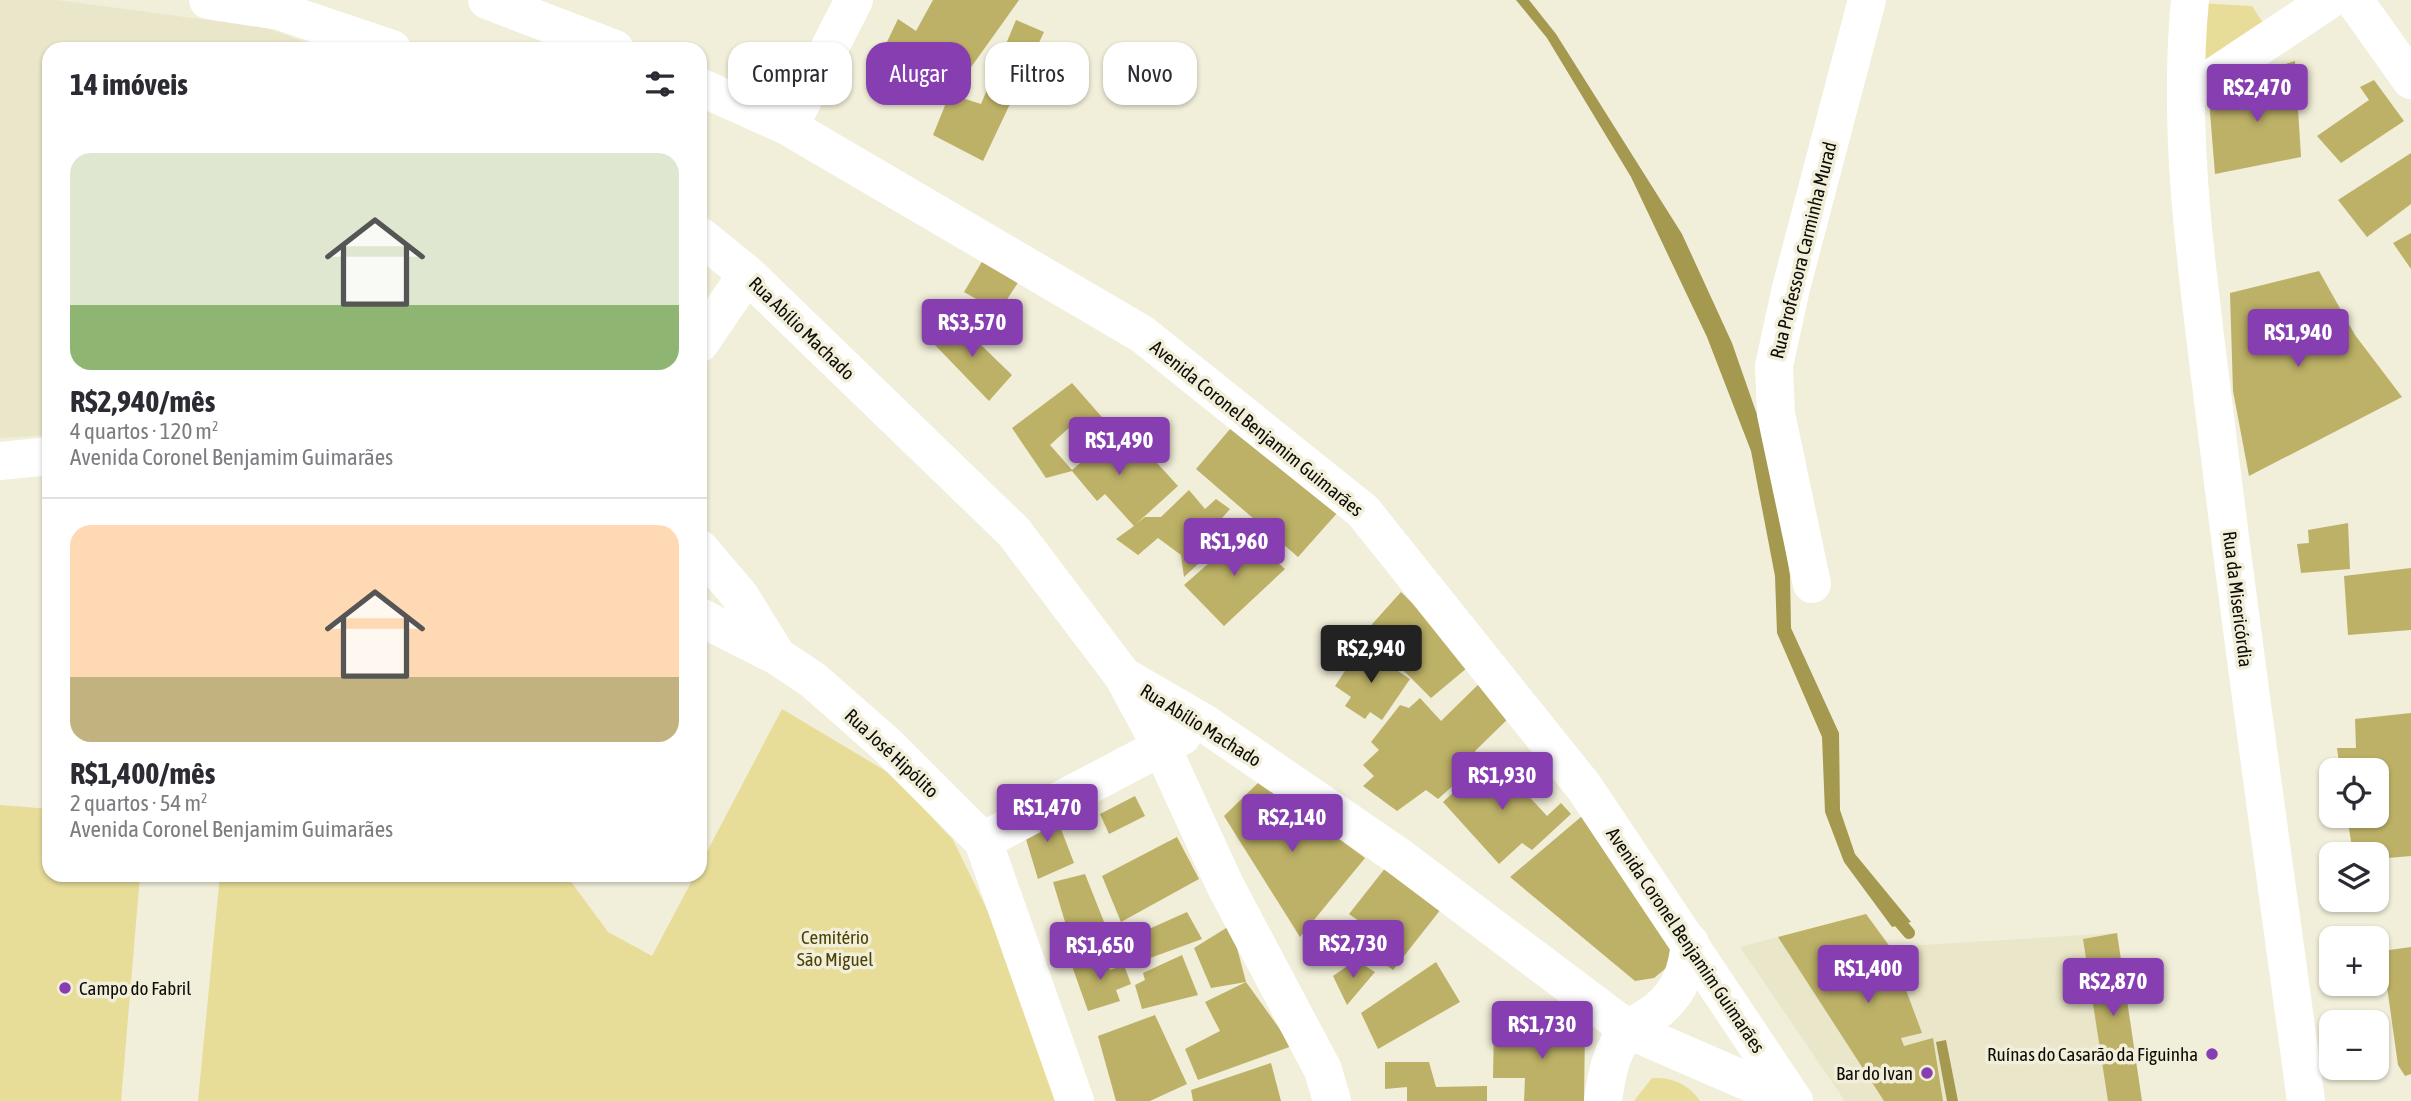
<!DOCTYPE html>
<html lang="pt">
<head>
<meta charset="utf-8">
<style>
	:root { --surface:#fff; --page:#f2f2f3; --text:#2b2b33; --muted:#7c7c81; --line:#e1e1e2; --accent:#863eb1 }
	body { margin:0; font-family:"Asap Condensed",sans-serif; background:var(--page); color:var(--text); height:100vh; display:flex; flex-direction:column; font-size:26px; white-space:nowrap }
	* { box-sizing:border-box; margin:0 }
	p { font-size:23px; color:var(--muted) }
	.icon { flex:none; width:38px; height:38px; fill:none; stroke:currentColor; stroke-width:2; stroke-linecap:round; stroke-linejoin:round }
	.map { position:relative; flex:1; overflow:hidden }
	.side { position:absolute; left:42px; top:42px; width:665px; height:840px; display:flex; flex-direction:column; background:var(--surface); border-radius:21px; box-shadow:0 2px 5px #0004 }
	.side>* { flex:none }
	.guide { position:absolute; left:728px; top:42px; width:665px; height:63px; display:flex; gap:14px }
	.fabs { position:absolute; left:2319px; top:758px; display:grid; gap:14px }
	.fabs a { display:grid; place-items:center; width:70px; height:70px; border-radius:14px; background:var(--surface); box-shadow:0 2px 5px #0004; font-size:35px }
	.price { position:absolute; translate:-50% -60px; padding:0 16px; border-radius:7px; background:var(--accent); color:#fff; font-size:23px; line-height:46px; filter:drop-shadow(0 2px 4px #0008) }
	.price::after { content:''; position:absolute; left:50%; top:42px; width:21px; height:16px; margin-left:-10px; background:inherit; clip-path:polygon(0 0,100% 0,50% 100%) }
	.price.current { background:#222; color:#fff }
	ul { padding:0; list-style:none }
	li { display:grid; align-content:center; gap:14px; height:371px; padding:0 28px }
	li+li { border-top:2px solid var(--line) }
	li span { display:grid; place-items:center; height:217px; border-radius:21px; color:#555 }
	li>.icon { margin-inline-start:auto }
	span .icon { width:126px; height:126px; fill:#fffc; stroke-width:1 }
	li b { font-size:30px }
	h2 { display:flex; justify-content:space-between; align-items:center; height:84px; padding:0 28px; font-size:30px }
	.pill { padding:0 24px; border-radius:21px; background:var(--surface); box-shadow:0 2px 5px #0004; font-size:24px; line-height:63px }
	.pill.current { background:var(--accent); color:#fff }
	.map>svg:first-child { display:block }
	.built { fill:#eae6c9 }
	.green { fill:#e7dc98 }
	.water { fill:#a5984f }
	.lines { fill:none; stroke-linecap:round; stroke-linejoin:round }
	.stream { stroke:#a5984f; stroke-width:12 }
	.building { fill:#bdb167; fill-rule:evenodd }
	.minor { stroke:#fff; stroke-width:38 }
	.poi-dot { fill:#863eb1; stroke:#f1eed9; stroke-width:2.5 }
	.labels { text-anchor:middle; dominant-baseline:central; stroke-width:7; stroke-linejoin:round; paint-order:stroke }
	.street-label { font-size:19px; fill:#0d0c06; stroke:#f1eed9 }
	.park-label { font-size:19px; fill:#4b4205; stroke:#f1eed9 }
	.poi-label { font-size:19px; fill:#0d0c06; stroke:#f1eed9; text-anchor:end }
</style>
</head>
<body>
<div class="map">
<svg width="2411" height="1101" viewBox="0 0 2411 1101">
	<rect width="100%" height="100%" fill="#f1eed9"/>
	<path class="built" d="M 0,0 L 57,0 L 267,28 L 324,49 L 49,49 L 49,435 L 0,438 Z
		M 1866,914 L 1891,947 L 2117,933 L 2142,1101 L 1845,1101 L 1740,947 Z"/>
	<path class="green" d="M 2197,3 L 2252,6 L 2268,31 L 2196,81 Z
		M 782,709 L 894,776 L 953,840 L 1019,975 L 1062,1101 L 198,1101 L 220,875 L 566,875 L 608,932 L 652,956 L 695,875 L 700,875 L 700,865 Z
		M 0,805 L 49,809 L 49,875 L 140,875 L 121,1101 L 0,1101 Z
		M 1652,1078 C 1671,1077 1689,1084 1700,1101 L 1634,1101 Z"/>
	<path class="water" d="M 1516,0 L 1529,0 L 1556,34 L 1682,234 L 1732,343 L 1769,449 L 1790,575 L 1791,628 L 1839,733 L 1840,810 L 1855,854 L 1911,922 L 1892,927 L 1844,862 L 1825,812 L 1822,737 L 1777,633 L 1775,576 L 1751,451 L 1707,337 L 1631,177 L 1547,38 Z
		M 1946,1040 L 1958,1101 L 1947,1101 L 1936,1042 Z"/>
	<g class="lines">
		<path class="stream" d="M 1891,912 L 1909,933"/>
	</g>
	<path class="building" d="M 933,0 L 1019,0 L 949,98 L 876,65 L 898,19 L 916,31 Z
		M 1016,20 L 1044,32 L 983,161 L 933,135 L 946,103 L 959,97 L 981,104 Z
		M 2295,61 L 2301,157 L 2215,174 L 2209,100 L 2269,84 L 2272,68 Z
		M 2374,80 L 2404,121 L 2341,163 L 2317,136 L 2369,100 L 2360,87 Z
		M 2411,153 L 2411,204 L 2367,237 L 2338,200 Z
		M 2411,233 L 2411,269 L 2393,243 Z
		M 983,260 L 1019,281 L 999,312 L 964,292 Z
		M 2319,271 L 2355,335 L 2402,397 L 2249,476 L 2233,391 L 2230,293 Z
		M 951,316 L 1012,375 L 989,401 L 935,345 Z
		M 1072,383 L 1130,449 L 1138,442 L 1178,486 L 1136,524 L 1145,517 L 1161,517 L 1189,490 L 1205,509 L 1216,499 L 1230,509 L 1215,526 L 1227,537 L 1184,577 L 1181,555 L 1158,538 L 1138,555 L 1116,539 L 1134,526 L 1105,494 L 1097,501 L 1072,471 L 1046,478 L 1012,428 ZM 1071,426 L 1093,452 L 1072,470 L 1050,445 Z
		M 1236,422 L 1339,511 L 1298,557 L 1196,469 Z
		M 2348,523 L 2350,569 L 2301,573 L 2297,544 L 2309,543 L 2308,530 Z
		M 1244,532 L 1285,569 L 1224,626 L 1184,585 Z
		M 2411,568 L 2411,630 L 2348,635 L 2344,576 Z
		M 1401,592 L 1473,663 L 1431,698 L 1365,632 Z
		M 1361,647 L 1410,679 L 1382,720 L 1370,712 L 1365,719 L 1345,706 L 1351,697 L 1335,686 Z
		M 1484,679 L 1515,712 L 1475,751 L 1482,760 L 1438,799 L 1426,790 L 1397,811 L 1363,786 L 1374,776 L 1363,765 L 1379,750 L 1371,742 L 1400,705 L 1409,708 L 1420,698 L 1441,721 Z
		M 2411,713 L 2411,856 L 2376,859 L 2376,854 L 2353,854 L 2347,816 L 2376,816 L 2376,770 L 2340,770 L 2337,748 L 2356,748 L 2355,719 Z
		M 1492,756 L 1547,816 L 1561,803 L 1571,814 L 1532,850 L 1522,843 L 1499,864 L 1443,802 Z
		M 1260,781 L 1365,858 L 1300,937 L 1224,816 Z
		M 1135,796 L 1145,816 L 1109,834 L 1100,814 Z
		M 1053,808 L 1074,863 L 1038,879 L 1022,826 Z
		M 1588,811 L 1671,937 L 1671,964 L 1654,978 L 1635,981 L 1510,877 Z
		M 1177,837 L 1199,879 L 1121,922 L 1102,876 Z
		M 1390,862 L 1445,904 L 1393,970 L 1355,941 L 1366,926 L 1349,914 Z
		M 1085,874 L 1112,942 L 1075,955 L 1053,882 Z
		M 1187,912 L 1202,939 L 1142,961 L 1131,937 Z
		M 1866,914 L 1890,947 L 1922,1033 L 1901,1038 L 1904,1046 L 1933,1038 L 1943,1101 L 1884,1101 L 1778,937 Z
		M 1231,925 L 1246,982 L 1211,988 L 1194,948 Z
		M 2117,933 L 2142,1101 L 2108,1101 L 2083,939 Z
		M 2411,947 L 2411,1074 L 2405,1076 L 2398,1065 L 2382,951 Z
		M 1105,955 L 1110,970 L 1124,965 L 1131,984 L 1116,990 L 1120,1001 L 1088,1011 L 1072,966 Z
		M 1182,955 L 1198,995 L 1142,1009 L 1135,985 L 1145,980 L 1143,973 Z
		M 1356,960 L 1375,972 L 1347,1005 L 1333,976 Z
		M 1436,962 L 1460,1002 L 1378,1049 L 1361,1013 Z
		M 1246,982 L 1292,1046 L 1198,1080 L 1185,1049 L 1220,1031 L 1205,1002 Z
		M 1155,1015 L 1187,1084 L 1150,1101 L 1116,1101 L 1098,1036 Z
		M 1494,1026 L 1585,1027 L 1584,1101 L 1524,1101 L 1525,1078 L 1493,1078 Z
		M 1385,1062 L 1429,1062 L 1436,1087 L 1487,1086 L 1487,1101 L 1407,1101 L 1407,1087 L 1385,1089 Z
		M 1271,1063 L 1281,1101 L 1193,1101 L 1191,1090 Z"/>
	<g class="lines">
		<path class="minor" d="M 208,0 L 279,11 L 392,49
			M 487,0 L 615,49
			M 2190,0 C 2176,144 2200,290 2217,433 C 2244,656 2276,878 2306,1101
			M 2354,0 L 2411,80
			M 700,87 L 789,127 L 1142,334 L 1363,511 L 1584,787 L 1794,1101
			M 2186,95 L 2329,0
			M 789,127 L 854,0
			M 700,236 L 747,274 L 1014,532 L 1123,676 L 1204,723 L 1398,856 L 1629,1030 L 1792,1101
			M 700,343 L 747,274
			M 0,461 L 49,456
			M 700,549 L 740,596 L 777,656
			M 1812,584 L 1776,414 L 1774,366 L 1791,288 L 1867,0
			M 700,617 L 777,656 L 813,680 L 887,745 L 983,841 L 1075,1101
			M 1123,676 L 1162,748 L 1225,885 L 1323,1070 L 1332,1101
			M 983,841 L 1182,736
			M 1603,1101 C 1606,1078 1611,1048 1628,1031 C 1637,1022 1650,1017 1659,1009 C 1681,990 1687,970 1690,943"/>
	</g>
	<g class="poi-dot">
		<circle cx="65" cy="988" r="7"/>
		<circle cx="2212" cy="1054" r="7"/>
		<circle cx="1927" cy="1073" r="7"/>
	</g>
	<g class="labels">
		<g class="street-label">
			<text transform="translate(1803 250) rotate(-76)">Rua Professora Carminha Murad</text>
			<text transform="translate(802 328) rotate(44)">Rua Abílio Machado</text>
			<text transform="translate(1257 428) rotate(39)">Avenida Coronel Benjamim Guimarães</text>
			<text transform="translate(2238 599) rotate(83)">Rua da Misericórdia</text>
			<text transform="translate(1201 725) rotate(32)">Rua Abílio Machado</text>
			<text transform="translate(892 753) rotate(43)">Rua José Hipólito</text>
			<text transform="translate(1686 940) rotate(56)">Avenida Coronel Benjamim Guimarães</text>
		</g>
		<g class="park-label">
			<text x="835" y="937">Cemitério<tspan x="835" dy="22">São Miguel</tspan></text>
		</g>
		<g class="poi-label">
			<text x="79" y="988" text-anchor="start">Campo do Fabril</text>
			<text x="2198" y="1054">Ruínas do Casarão da Figuinha</text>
			<text x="1913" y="1073">Bar do Ivan</text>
		</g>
	</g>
</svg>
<div class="fabs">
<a><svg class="icon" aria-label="locate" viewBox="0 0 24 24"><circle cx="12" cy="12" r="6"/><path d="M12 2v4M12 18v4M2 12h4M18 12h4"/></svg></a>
<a><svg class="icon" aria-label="layers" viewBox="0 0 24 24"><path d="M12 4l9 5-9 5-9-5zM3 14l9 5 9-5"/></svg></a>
<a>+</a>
<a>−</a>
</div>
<b class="price" style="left:2257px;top:124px">R$2,470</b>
<b class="price" style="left:972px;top:359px">R$3,570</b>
<b class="price" style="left:2298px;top:369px">R$1,940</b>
<b class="price" style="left:1119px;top:477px">R$1,490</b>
<b class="price" style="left:1234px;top:578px">R$1,960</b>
<b class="price current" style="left:1371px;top:685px">R$2,940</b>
<b class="price" style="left:1502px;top:812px">R$1,930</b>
<b class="price" style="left:1047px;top:844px">R$1,470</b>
<b class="price" style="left:1292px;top:854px">R$2,140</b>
<b class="price" style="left:1353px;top:980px">R$2,730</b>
<b class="price" style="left:1100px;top:982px">R$1,650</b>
<b class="price" style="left:1868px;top:1005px">R$1,400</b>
<b class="price" style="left:2113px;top:1018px">R$2,870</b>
<b class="price" style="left:1542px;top:1061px">R$1,730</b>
<div class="guide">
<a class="pill">Comprar</a>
<a class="pill current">Alugar</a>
<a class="pill">Filtros</a>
<a class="pill">Novo</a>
</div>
<section class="side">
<h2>14 imóveis<svg class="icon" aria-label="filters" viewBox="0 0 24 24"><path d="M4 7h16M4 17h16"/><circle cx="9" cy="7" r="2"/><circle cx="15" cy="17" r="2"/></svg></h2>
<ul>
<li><span style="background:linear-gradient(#dfe7d0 70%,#8fb573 0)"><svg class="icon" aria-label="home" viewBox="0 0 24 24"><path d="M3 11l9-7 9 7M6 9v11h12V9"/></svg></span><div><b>R$2,940/mês</b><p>4 quartos · 120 m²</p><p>Avenida Coronel Benjamim Guimarães</p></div></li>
<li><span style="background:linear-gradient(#ffd9b3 70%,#c2b280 0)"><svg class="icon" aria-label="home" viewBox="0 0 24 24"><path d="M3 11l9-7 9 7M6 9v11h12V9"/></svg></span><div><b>R$1,400/mês</b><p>2 quartos · 54 m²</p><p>Avenida Coronel Benjamim Guimarães</p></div></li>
</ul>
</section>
</div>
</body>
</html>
